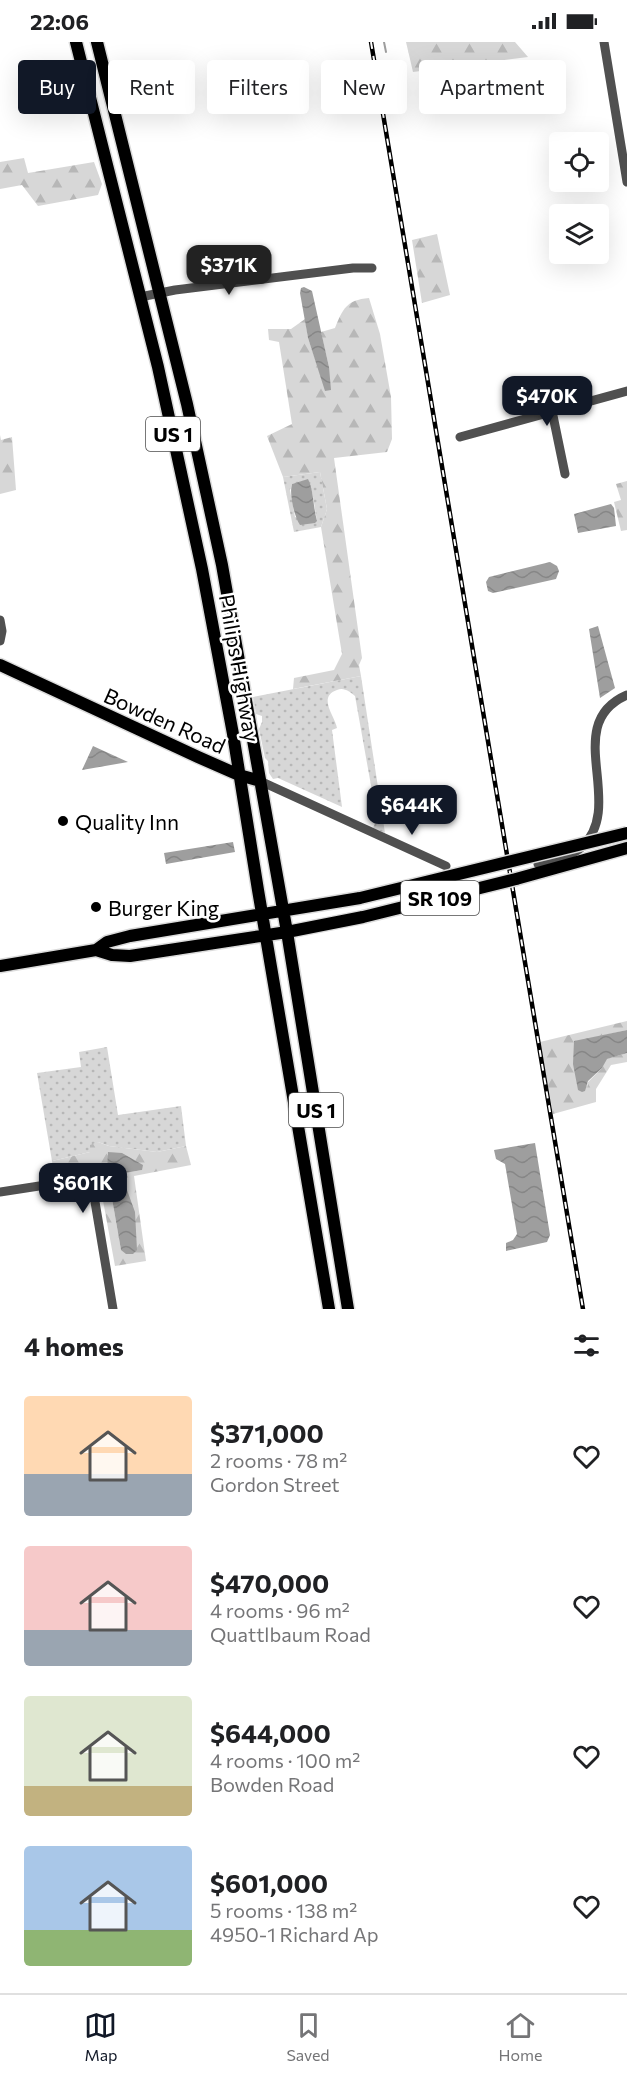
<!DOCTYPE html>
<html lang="en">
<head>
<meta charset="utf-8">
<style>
	:root { --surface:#fff; --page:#f6f6f6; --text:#202124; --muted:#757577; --line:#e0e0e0; --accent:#111827 }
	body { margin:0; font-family:Commissioner,sans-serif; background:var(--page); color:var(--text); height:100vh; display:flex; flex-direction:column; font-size:22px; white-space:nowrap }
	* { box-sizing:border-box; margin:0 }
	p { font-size:20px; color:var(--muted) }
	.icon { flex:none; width:33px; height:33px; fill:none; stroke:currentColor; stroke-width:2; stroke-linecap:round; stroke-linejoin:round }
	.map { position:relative; height:1267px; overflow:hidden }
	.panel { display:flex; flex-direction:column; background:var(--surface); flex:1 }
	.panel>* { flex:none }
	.guide { position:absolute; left:18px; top:18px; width:591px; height:54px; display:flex; gap:12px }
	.fabs { position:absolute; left:549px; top:90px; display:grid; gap:12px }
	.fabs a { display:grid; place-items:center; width:60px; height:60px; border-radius:6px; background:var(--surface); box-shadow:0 6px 24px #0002; font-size:30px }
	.price { position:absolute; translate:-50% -51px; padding:0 14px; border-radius:12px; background:var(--accent); color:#fff; font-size:20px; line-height:39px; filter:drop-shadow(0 2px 3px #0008) }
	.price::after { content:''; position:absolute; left:50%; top:36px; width:18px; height:14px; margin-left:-9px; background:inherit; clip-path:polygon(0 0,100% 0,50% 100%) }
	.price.on { background:#222; color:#fff }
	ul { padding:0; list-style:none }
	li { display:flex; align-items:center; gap:18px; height:150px; padding:0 24px }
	li span { display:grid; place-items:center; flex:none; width:168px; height:120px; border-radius:6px; color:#555 }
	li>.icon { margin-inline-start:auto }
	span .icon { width:72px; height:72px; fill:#fffc; stroke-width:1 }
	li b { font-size:26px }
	h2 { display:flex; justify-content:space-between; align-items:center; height:72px; padding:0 24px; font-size:26px }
	.chip { padding:0 21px; border-radius:6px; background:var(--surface); box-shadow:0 6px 24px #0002; font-size:21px; line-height:54px }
	.chip.on { background:var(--accent); color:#fff }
	.status { display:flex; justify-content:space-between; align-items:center; height:42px; padding:0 30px; background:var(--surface); direction:ltr }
	.status svg { height:16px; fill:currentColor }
	.dock { display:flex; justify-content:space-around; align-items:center; height:84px; border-top:2px solid var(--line); background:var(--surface); font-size:16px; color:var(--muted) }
	.dock a { display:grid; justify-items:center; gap:3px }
	.dock .on { color:var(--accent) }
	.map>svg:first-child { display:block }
	.green { fill:url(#green-dots); fill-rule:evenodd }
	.forest { fill:url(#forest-firs); fill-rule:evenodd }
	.water { fill:url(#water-waves) }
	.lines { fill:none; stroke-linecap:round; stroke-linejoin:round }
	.stream { stroke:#9e9e9e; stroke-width:2 }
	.major-casing { stroke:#dbdbdb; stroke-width:15 }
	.minor { stroke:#505050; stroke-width:9 }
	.major { stroke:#000; stroke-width:12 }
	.rail-casing { stroke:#000; stroke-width:4.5 }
	.rail { stroke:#fff; stroke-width:2; stroke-dasharray:7; stroke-linecap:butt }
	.major-bridge-casing { stroke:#dbdbdb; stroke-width:15; stroke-linecap:butt }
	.major-bridge { stroke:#000; stroke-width:12 }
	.poi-dot { fill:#000; stroke:#fff; stroke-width:2 }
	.labels { text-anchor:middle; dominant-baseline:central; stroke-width:5; stroke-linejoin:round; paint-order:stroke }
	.shield { fill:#fff; stroke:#4c4c4c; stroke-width:1.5 }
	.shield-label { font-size:20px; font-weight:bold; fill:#000 }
	.street-label { font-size:21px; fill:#000; stroke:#fff }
	.poi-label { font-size:21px; fill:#000; stroke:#fff; text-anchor:start }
</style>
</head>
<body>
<div class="status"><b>22:06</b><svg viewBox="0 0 49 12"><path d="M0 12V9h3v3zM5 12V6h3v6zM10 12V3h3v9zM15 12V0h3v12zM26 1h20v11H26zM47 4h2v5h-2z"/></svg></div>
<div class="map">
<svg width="627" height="1267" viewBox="0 0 627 1267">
	<defs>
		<pattern id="green-dots" width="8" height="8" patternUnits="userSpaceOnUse" patternTransform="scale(1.5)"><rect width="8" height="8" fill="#d7d7d7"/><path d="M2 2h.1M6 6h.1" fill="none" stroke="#b7b7b7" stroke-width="1.8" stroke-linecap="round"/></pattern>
		<pattern id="forest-firs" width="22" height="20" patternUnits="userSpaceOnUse" patternTransform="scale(1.5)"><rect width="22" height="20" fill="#d7d7d7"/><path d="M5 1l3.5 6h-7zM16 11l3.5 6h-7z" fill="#b7b7b7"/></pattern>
		<pattern id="water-waves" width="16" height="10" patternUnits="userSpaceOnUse" patternTransform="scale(1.5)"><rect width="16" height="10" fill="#9e9e9e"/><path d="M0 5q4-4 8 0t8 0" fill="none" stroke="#868686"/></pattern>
	</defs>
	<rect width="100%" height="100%" fill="#fff"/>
	<path class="green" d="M 320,430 L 327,467 L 321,485 L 294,490 L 283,435 ZM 307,438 C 314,448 314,466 317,478 L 295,475 L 290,448 L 292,442 Z
		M 361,634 L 385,791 L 373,786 L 377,777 L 355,654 C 350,650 344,645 337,648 C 317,655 335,674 337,686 L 332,688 L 342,765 L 278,736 L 273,737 L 269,731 L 268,719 L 265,716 L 259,687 L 262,680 L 262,674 L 256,672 L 253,655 Z
		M 107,1005 L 118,1073 L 181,1064 L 186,1104 L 157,1110 L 109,1104 L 98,1100 L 90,1110 L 52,1119 L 37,1031 L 81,1025 L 79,1010 Z"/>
	<path class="forest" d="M 406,0 L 515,0 L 528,15 L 413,30 Z
		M 24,116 L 28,131 L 94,120 L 102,142 L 98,153 L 38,164 L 22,143 L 0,147 L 0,120 Z
		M 437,192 L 450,253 L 422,261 L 412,198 Z
		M 369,256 L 380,292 L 391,355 L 392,397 L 387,410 L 334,416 L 362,616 L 359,623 L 361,634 L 293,647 L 294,636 L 334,628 L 342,612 L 321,485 L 327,467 L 320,430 L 283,435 L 267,394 L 292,382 L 279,300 L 269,298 L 268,287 L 291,287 L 305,277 L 308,296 L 326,349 L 329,325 L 321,290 L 335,286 C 343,267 346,258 369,256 Z
		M 0,393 L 1,398 L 12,395 L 16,448 L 0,452 Z
		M 627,439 L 627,488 L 621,489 L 614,460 L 621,458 L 616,442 Z
		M 627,979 L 627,988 L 574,1000 L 587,1046 L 588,1040 L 602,1026 L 606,1017 L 627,1011 L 627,1020 L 611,1023 L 596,1047 L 596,1060 L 553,1072 L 540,1000 Z
		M 98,1100 L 109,1104 L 157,1110 L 186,1104 L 191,1123 L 134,1134 L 146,1219 L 115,1224 L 97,1126 L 54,1133 L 52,1119 L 90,1110 L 90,1103 ZM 109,1110 L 142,1128 L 125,1131 L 123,1137 L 121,1208 L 107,1128 Z"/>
	<path class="water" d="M 304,245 L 312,249 L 329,325 L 331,348 L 325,349 L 308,296 L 300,251 L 301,246 Z
		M 308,437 C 314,449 313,465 317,479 L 315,481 L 300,483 C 294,474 289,452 292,442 Z
		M 611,462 L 614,466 L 616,484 L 578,491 L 574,472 Z
		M 550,520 L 557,524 L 559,529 L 556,537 L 493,551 L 488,549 L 486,540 L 489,535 Z
		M 598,584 L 615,646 L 600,656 L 589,587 Z
		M 93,704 L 128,720 L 82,728 Z
		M 233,800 L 235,810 L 166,822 L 164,811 Z
		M 627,988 L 627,1011 L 607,1017 L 602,1026 L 588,1039 L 585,1049 L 582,1050 L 578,1048 L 573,1022 L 574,999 Z
		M 535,1101 L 550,1193 L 547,1200 L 506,1209 L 506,1201 L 513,1198 L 517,1192 L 505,1122 L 496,1117 L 494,1108 Z
		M 108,1110 L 122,1111 L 143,1123 L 142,1128 L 125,1131 L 123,1137 L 135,1170 L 137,1208 L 133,1212 L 126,1212 L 121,1208 L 107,1128 Z"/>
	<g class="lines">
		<path class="stream" d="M 384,0 L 386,10"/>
		<g class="major-casing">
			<path id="major" d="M 76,0 L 158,325 L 202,527 L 233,692 L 258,848 L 329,1267
				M 97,0 L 187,362 L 222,523 L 287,890 L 348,1267
				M 0,623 L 198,715 L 239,733 L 260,739
				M 516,837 L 627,806
				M 96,908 L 112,913 L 130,914 L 287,890 L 363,875
				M 0,924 L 96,908 L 107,900 L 130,894 L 360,856"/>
		</g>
		<path class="minor" d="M 604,0 L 627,140
			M 140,255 L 175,248 L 353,226 L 372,226
			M 552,369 L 565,432
			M 460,395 L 627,349
			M 0,578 L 2,589 L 0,599
			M 260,739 L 446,824
			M 538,822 C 553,817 570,815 582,805 C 627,762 560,682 627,653
			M 0,1150 L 91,1136 L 113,1267"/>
		<use href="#major" class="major"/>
		<g class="rail-casing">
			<path id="rail" d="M 371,0 L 583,1267"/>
		</g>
		<use href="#rail" class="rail"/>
		<g class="major-bridge-casing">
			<path id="major-bridge" d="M 360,856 L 627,791
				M 363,875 L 516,837"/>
		</g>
		<use href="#major-bridge" class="major-bridge"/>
	</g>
	<g class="poi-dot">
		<circle cx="63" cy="779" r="6"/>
		<circle cx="96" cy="865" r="6"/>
	</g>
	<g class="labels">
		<g class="shield">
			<rect x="146" y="375" width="54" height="34" rx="4.5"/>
			<rect x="401" y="839" width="78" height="34" rx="4.5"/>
			<rect x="289" y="1051" width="54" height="34" rx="4.5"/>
		</g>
		<g class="shield-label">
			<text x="173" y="392">US 1</text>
			<text x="440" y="856">SR 109</text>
			<text x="316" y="1068">US 1</text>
		</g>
		<g class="street-label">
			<text transform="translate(240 626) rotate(80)">Philips Highway</text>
			<text transform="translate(165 678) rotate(24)">Bowden Road</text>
		</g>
		<g class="poi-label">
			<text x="75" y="779">Quality Inn</text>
			<text x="108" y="865">Burger King</text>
		</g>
	</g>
</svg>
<div class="fabs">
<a><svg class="icon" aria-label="locate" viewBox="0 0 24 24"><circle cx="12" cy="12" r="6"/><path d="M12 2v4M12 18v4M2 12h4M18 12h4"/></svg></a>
<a><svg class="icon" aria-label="layers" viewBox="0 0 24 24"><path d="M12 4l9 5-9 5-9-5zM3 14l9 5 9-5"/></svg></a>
</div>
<b class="price on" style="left:229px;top:254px">$371K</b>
<b class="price" style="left:547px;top:385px">$470K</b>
<b class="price" style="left:412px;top:794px">$644K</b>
<b class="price" style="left:83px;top:1172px">$601K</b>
<div class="guide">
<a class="chip on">Buy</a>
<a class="chip">Rent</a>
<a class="chip">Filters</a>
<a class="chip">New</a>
<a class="chip">Apartment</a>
</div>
</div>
<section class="panel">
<h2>4 homes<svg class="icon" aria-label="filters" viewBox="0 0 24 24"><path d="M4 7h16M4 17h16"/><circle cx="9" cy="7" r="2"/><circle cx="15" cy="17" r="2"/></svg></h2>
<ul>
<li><span style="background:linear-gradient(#ffd9b3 65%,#9aa5b1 0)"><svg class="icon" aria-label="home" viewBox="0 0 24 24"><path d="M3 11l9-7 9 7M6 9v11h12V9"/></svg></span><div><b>$371,000</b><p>2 rooms · 78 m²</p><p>Gordon Street</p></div><svg class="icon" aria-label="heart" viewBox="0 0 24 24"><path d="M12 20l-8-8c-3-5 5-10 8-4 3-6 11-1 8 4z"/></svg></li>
<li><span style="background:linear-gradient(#f6c9c9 70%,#9aa5b1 0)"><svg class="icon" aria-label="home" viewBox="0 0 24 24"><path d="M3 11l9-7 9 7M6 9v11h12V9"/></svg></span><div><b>$470,000</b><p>4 rooms · 96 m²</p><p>Quattlbaum Road</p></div><svg class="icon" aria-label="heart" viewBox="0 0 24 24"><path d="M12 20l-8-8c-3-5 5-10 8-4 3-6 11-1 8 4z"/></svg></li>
<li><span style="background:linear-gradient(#dfe7d0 75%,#c2b280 0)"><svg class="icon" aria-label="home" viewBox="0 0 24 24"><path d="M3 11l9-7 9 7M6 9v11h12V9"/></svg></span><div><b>$644,000</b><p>4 rooms · 100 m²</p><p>Bowden Road</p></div><svg class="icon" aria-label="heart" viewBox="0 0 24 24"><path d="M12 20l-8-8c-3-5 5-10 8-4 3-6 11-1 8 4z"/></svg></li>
<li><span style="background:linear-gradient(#a9c7e8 70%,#8fb573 0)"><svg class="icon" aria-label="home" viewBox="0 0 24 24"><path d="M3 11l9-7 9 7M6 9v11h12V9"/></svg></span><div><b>$601,000</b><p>5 rooms · 138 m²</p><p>4950-1 Richard Ap</p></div><svg class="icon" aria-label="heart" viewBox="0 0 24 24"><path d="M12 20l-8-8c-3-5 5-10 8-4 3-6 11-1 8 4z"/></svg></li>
</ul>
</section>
<nav class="dock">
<a class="on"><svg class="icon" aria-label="map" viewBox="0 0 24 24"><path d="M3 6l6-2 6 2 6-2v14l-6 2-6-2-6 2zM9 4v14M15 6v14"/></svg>Map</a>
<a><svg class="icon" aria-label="saved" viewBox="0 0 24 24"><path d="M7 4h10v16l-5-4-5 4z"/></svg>Saved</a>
<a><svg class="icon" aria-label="home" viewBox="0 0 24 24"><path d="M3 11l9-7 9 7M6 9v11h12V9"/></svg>Home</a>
</nav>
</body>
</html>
